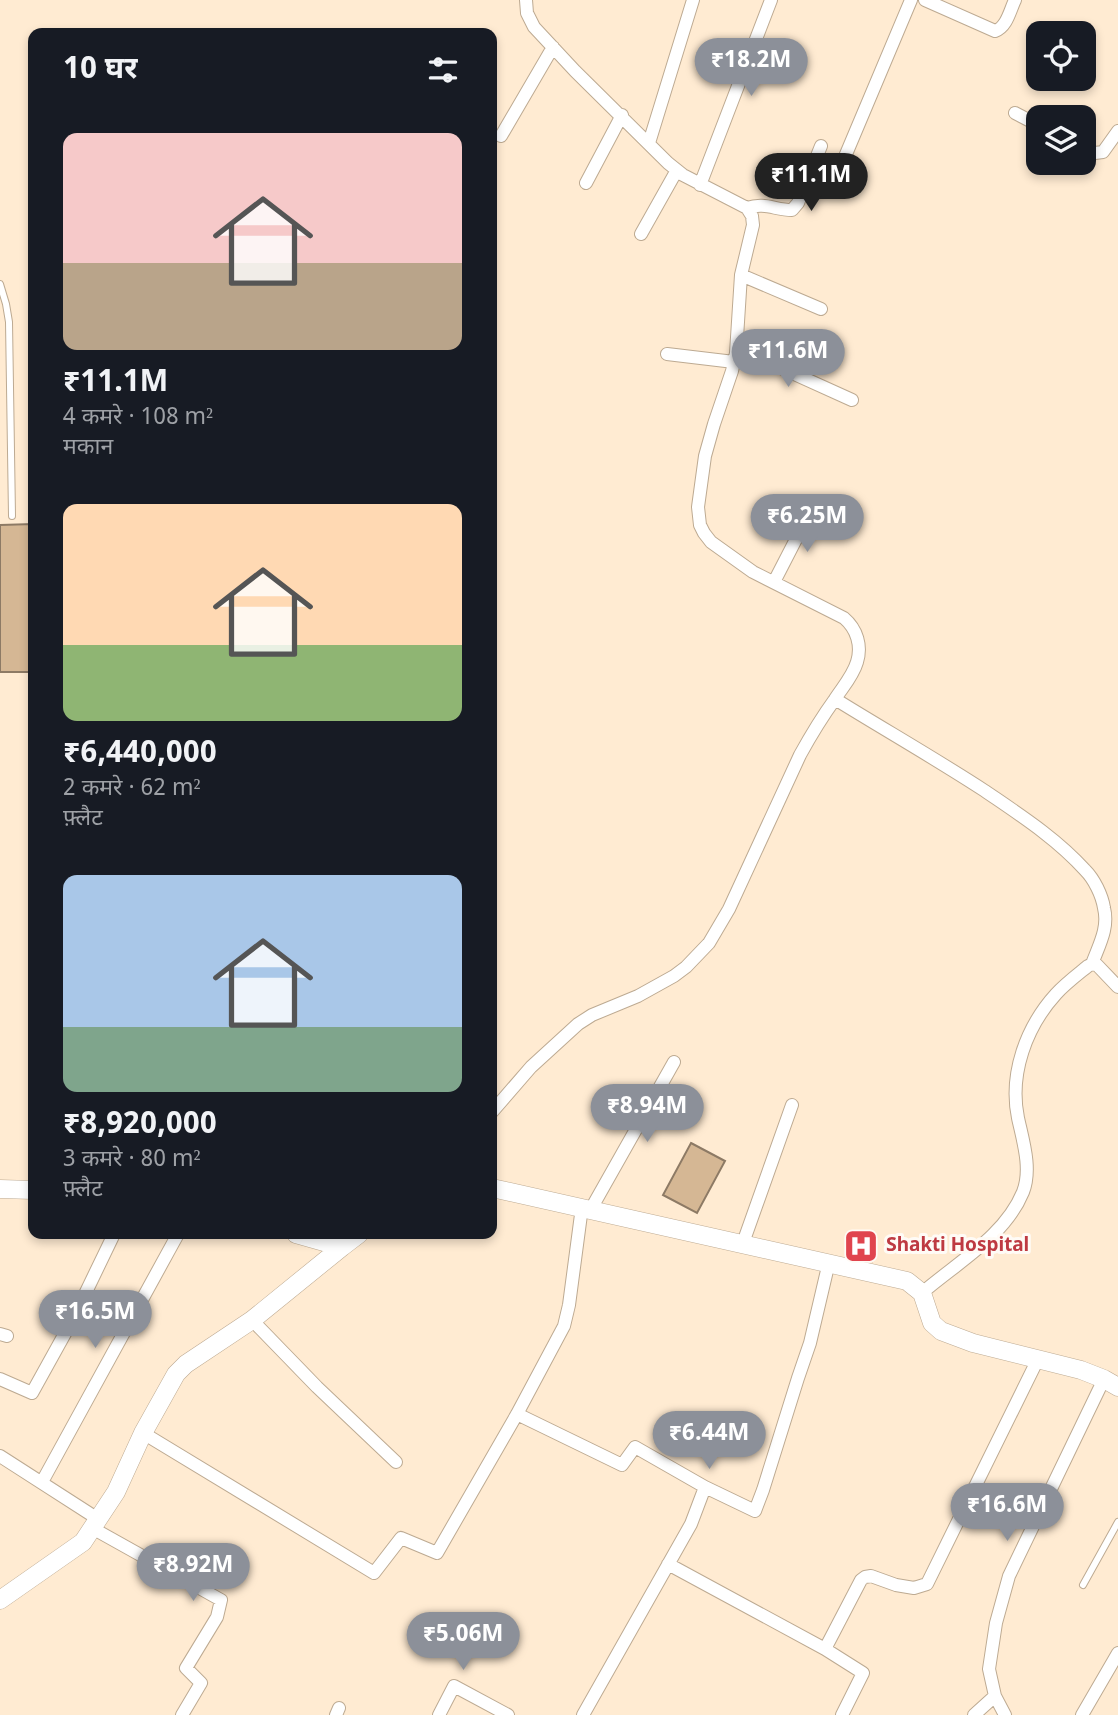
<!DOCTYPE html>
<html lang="hi">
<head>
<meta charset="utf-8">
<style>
	:root { --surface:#171b24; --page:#20242c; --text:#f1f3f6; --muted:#9ea1a6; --accent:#8c9099 }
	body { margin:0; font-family:Georgia,"Noto Sans Devanagari",serif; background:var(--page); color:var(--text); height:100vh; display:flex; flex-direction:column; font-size:26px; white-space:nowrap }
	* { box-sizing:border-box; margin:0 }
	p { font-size:23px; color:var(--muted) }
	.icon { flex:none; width:38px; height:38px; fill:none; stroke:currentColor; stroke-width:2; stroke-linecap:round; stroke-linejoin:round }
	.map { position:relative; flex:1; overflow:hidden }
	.sheet { position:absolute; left:28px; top:28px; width:469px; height:1211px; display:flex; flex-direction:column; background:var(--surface); border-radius:14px; box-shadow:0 4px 10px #0003 }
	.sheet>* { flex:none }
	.controls { position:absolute; left:1026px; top:21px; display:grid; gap:14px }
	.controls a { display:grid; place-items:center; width:70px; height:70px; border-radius:14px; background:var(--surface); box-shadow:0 4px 10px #0003; font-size:35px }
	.price { position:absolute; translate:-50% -60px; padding:0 16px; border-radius:24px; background:var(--accent); color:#fff; font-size:23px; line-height:46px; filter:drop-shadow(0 2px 4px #0008) }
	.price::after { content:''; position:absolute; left:50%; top:42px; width:21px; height:16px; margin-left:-10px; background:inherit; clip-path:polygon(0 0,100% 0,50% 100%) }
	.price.active { background:#222; color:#fff }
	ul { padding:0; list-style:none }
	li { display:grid; align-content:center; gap:14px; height:371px; padding:0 35px }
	li span { display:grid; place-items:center; height:217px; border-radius:14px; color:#555 }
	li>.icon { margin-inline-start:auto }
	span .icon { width:126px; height:126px; fill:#fffc; stroke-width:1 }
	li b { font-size:30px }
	h2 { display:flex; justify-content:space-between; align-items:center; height:84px; padding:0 35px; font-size:30px }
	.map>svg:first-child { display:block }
	.building { fill:#d5b794; stroke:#8d7a65; stroke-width:2 }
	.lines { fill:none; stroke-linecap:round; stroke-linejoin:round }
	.lane-casing { stroke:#bdaa92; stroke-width:8 }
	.street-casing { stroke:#bdaa92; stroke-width:14 }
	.secondary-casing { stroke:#bdaa92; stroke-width:19 }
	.lane { stroke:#fff; stroke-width:6 }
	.street { stroke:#fff; stroke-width:12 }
	.secondary { stroke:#fff; stroke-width:18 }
	.labels { text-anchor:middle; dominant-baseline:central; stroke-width:6; stroke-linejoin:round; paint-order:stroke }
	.health-label { font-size:19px; font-weight:bold; fill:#be3a42; stroke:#fffbf6; text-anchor:start }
</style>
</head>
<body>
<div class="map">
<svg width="1118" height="1715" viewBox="0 0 1118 1715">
	<rect width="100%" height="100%" fill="#ffebd2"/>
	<path class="building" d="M 33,524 L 33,672 L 0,672 L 0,525 Z
		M 691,1143 L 725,1161 L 697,1213 L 663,1195 Z
		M 851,1234 L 876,1238 L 872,1261 L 847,1256 Z"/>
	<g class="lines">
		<g class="lane-casing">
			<path id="lane" d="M 0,284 L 6,304 L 9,322 L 12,516
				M 1083,1585 L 1118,1522"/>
		</g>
		<g class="street-casing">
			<path id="street" d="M 925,0 L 995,31 C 1007,27 1010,10 1015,0
				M 1015,113 L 1038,125
				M 501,136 L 553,47
				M 649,143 L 693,0
				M 1083,149 L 1095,153 L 1103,152 L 1118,131
				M 844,159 L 911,0
				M 586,183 L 622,115
				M 700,185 L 771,0
				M 747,208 C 765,202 775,210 792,210 L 798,203 L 821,146
				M 641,234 L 677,170
				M 741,275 L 821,309
				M 737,348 L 852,400
				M 667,354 L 734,362
				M 774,582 L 810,512
				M 835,699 C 885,730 936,759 985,791 C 1020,815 1056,838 1085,870 C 1094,879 1102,895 1104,908 C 1109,928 1099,945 1092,964
				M 492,1112 L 531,1067 L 578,1024 L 592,1015 L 638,996 L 674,976 L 686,967 L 709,943 L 729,909 L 800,755 C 811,735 822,717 835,699 C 842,688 853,676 857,662 C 862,646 857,629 844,618 L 753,572 L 711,542 L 704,533 L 700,525 L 698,507 L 705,456 L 714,424 L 732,371 L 736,353 L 741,275 L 753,225 L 752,216 L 747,208 L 683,175 L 668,163 L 575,71 L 534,27 L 527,13 L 526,0
				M 591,1209 L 674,1062
				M 743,1243 L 792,1105
				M 922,1293 C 958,1262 1005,1236 1023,1192 C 1032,1169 1023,1141 1018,1118 C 1009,1074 1026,1027 1056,994 C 1065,984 1077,975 1088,966 L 1092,964 L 1097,965 L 1118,987
				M 252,1320 L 317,1387 L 396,1462
				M 0,1334 L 7,1336
				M 0,1379 L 32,1393 L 73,1319 L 114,1234
				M 517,1414 L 622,1465 L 635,1447 L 705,1487
				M 143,1433 L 374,1573 L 401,1538 L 437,1553 L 517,1414 L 564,1326 L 569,1305 L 582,1207
				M 0,1456 L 98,1519
				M 42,1482 L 178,1234
				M 92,1528 L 221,1600 L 217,1617 L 186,1668 L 201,1683 L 182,1715
				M 668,1564 L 825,1649 L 863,1673 L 842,1715
				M 825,1649 L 861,1580 L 865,1577 L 871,1576 L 896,1585 L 914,1588 L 927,1584 L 1038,1359
				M 336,1715 L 339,1708
				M 439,1715 L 454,1686 L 508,1715
				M 583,1715 L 691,1524 L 705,1487 L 755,1511 L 763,1490 L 798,1378 L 810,1343 L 829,1262
				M 974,1715 L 995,1696
				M 1005,1715 L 995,1696 L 989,1669 L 996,1623 L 1009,1576 L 1104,1379
				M 1082,1715 L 1118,1653"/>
		</g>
		<g class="secondary-casing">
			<path id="secondary" d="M 492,1188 L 907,1281 L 922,1293 L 932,1323 L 941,1331 L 973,1343 L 1081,1370 L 1104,1379 L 1118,1387
				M 0,1189 L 33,1190
				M 296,1234 L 342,1247 L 359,1234
				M 0,1600 L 83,1542 L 116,1492 L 143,1433 L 176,1374 L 186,1364 L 252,1320 L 342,1247"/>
		</g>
		<use href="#lane" class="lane"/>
		<use href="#street" class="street"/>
		<use href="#secondary" class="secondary"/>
	</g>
	<defs>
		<g id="hospital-square" transform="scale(1.75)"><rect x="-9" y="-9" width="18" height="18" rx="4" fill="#e0444e" stroke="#fffbf6"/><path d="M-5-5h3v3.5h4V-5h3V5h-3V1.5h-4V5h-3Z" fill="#fff"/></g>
	</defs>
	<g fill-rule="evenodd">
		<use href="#hospital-square" x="861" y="1246"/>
	</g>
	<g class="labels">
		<g class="health-label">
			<text x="886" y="1246">Shakti Hospital</text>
		</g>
	</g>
</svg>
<div class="controls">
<a><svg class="icon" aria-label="locate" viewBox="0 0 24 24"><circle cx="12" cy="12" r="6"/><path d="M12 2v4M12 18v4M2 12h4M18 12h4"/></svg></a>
<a><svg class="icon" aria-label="layers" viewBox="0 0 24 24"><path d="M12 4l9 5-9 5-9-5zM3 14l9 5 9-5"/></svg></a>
</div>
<b class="price" style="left:751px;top:98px">₹18.2M</b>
<b class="price active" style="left:811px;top:213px">₹11.1M</b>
<b class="price" style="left:788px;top:389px">₹11.6M</b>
<b class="price" style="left:807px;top:554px">₹6.25M</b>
<b class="price" style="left:647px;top:1144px">₹8.94M</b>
<b class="price" style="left:95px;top:1350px">₹16.5M</b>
<b class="price" style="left:709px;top:1471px">₹6.44M</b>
<b class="price" style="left:1007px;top:1543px">₹16.6M</b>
<b class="price" style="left:193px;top:1603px">₹8.92M</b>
<b class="price" style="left:463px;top:1672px">₹5.06M</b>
<section class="sheet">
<h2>10 घर<svg class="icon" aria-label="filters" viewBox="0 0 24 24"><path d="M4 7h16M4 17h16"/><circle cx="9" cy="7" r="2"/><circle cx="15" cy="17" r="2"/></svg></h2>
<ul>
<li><span style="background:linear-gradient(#f6c9c9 60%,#b9a48a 0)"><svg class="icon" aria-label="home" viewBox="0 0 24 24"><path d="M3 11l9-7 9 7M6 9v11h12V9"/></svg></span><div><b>₹11.1M</b><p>4 कमरे · 108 m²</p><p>मकान</p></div></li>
<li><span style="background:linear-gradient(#ffd9b3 65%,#8fb573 0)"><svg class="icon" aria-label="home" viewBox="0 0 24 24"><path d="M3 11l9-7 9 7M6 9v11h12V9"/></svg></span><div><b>₹6,440,000</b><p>2 कमरे · 62 m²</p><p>फ़्लैट</p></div></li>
<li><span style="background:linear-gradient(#a9c7e8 70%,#7fa58c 0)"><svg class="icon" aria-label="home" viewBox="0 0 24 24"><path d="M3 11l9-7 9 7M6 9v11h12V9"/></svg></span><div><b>₹8,920,000</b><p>3 कमरे · 80 m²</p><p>फ़्लैट</p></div></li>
</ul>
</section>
</div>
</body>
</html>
